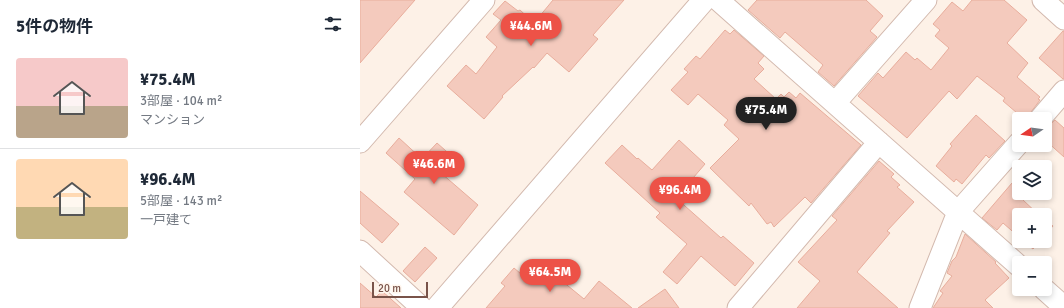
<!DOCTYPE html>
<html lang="ja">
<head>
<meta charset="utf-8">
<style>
	:root { --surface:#fff; --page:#f6f6f7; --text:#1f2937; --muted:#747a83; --line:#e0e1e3; --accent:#ed5247 }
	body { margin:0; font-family:Signika,"Noto Sans JP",sans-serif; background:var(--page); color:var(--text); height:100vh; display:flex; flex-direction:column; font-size:15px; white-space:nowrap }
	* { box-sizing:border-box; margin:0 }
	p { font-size:13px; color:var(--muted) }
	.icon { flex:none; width:22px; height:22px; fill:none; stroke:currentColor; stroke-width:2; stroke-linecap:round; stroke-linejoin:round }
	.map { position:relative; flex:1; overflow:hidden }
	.details { display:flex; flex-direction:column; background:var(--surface); width:360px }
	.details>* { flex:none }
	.needle { width:26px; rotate:257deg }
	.buttons { position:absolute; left:652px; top:112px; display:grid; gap:8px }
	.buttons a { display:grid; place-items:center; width:40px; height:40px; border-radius:4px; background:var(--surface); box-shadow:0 2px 6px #0003; font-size:20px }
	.scale { position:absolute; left:12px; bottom:10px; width:56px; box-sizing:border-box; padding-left:4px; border:2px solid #795349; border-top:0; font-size:11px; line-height:14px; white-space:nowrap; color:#795349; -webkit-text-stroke:3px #fff6ee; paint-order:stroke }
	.price { position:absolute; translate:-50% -34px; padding:0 9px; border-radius:14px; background:var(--accent); color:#fff; font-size:13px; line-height:26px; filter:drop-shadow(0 1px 2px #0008) }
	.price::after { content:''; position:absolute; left:50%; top:24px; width:12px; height:9px; margin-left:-6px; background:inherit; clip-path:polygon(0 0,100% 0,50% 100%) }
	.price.selected { background:#222; color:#fff }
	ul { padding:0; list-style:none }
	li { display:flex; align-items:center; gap:12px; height:100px; padding:0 16px }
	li+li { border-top:1px solid var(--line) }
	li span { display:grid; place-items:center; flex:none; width:112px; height:80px; border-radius:4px; color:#555 }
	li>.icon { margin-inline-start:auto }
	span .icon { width:48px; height:48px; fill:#fffc; stroke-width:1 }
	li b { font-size:17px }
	h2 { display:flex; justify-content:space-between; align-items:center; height:48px; padding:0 16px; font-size:17px }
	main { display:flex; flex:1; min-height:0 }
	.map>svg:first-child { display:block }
	.building { fill:#f4cabd; stroke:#e8ad9c }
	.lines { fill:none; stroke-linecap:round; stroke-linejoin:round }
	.minor-casing { stroke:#d3b9ae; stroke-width:23 }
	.tertiary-casing { stroke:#d3b9ae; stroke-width:24 }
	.minor { stroke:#fff; stroke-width:21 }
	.tertiary { stroke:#fff; stroke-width:22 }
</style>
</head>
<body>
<main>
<section class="details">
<h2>5件の物件<svg class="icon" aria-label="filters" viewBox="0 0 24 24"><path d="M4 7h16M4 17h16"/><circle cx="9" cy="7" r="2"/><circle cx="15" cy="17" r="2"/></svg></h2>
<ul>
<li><span style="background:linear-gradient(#f6c9c9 60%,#b9a48a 0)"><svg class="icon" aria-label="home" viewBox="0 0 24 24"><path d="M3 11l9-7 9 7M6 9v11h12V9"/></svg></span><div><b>¥75.4M</b><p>3部屋 · 104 m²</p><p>マンション</p></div></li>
<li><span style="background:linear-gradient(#ffd9b3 60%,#c2b280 0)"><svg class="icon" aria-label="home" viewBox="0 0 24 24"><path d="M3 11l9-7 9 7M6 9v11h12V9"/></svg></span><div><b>¥96.4M</b><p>5部屋 · 143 m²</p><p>一戸建て</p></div></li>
</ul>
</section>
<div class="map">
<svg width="704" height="308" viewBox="0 0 704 308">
	<rect width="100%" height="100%" fill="#fdf1e7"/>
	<path class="building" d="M 0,0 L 55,0 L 0,63 Z
		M 193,0 L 264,0 L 233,35 L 238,39 L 209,72 L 187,53 L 174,68 L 173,67 L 142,96 L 143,97 L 124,119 L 87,86 L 106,65 L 116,74 L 137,47 L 126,37 L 141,20 L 133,14 L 145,1 L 158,11 L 160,10 L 174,23 Z
		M 397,0 L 506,0 L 523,16 L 510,31 L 517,37 L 474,86 L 458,72 L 463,65 L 425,32 L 420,38 L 388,10 Z
		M 612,0 L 644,0 L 667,20 L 647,43 L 668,63 L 657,77 L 680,97 L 678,99 L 680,100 L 671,112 L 668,119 L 664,119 L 643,101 L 645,98 L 617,76 L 597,99 L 589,91 L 547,138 L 498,96 L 518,73 L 523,78 L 546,52 L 555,60 L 557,58 L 571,70 L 589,48 L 575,36 L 580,30 L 573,24 L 592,2 L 603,11 Z
		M 365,30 L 370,34 L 374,30 L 404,56 L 398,63 L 404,69 L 394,79 L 416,99 L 421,94 L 424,97 L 429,92 L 436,98 L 440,93 L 501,145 L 451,203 L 445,197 L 414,227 L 411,222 L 407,224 L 391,203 L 389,206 L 350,168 L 379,139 L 364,125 L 368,120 L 338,94 L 328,105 L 311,90 L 328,72 L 324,69 L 336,56 L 340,59 Z
		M 703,31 L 704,31 L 704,79 L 703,79 L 679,58 Z
		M 616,115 L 645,141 L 629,158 L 626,155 L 602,184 L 596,179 L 594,182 L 576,166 L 592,146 L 590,144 Z
		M 695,120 L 704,128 L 704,157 L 685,140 L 685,130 Z
		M 39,138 L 62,159 L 77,143 L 94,158 L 81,173 L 118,205 L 94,235 L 44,192 L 55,179 L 26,153 Z
		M 319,140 L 345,164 L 316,198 L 361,238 L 363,236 L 394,263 L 375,286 L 341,256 L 317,284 L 303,272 L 327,244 L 296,217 L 300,213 L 245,163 L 262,145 L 277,159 L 278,158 L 292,170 Z
		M 519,161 L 534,174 L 531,177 L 540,185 L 537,187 L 554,202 L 527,231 L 530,233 L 497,272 L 538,308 L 437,308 L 460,281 L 438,262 L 477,220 L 472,216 Z
		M 652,183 L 659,190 L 659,193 L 663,193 L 666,196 L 663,200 L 679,215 L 659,215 L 659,237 L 643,223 L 637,230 L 622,218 Z
		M 0,191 L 39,224 L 22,243 L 0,223 Z
		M 685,220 L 693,226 L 685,235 Z
		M 605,234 L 636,262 L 635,263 L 649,278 L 625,300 L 633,308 L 573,308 L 583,293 L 580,291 L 592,276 L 587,273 L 592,261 L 596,257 Z
		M 663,241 L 680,241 L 673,249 Z
		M 65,247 L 77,258 L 55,282 L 43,271 Z
		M 180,263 L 224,299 L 239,281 L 272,308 L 126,308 L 145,286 L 141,283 L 154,268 L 167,279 Z
		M 0,283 L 16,297 L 22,291 L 41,308 L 0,308 Z
		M 305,289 L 319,308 L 278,308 Z"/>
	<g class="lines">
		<g class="minor-casing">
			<path id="minor" d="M 358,0 L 659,266
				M 683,0 L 704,19
				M 475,103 L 566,0
				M 680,119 L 704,91
				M 0,142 L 124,0
				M 0,251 L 62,308
				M 684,289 L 704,307
				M 378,308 L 519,142
				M 560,308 L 598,212 L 659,143"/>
		</g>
		<g class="tertiary-casing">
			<path id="tertiary" d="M 77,308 L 344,0"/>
		</g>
		<use href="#minor" class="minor"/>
		<use href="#tertiary" class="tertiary"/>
	</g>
</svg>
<div class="buttons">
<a><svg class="needle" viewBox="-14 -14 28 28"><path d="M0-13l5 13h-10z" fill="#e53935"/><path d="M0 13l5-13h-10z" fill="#747a83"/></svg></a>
<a><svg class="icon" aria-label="layers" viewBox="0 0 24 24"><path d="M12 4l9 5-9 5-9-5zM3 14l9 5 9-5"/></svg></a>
<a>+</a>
<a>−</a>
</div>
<div class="scale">20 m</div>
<b class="price" style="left:171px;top:47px">¥44.6M</b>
<b class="price selected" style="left:406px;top:131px">¥75.4M</b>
<b class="price" style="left:74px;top:185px">¥46.6M</b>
<b class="price" style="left:320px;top:211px">¥96.4M</b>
<b class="price" style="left:190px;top:293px">¥64.5M</b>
</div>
</main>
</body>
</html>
